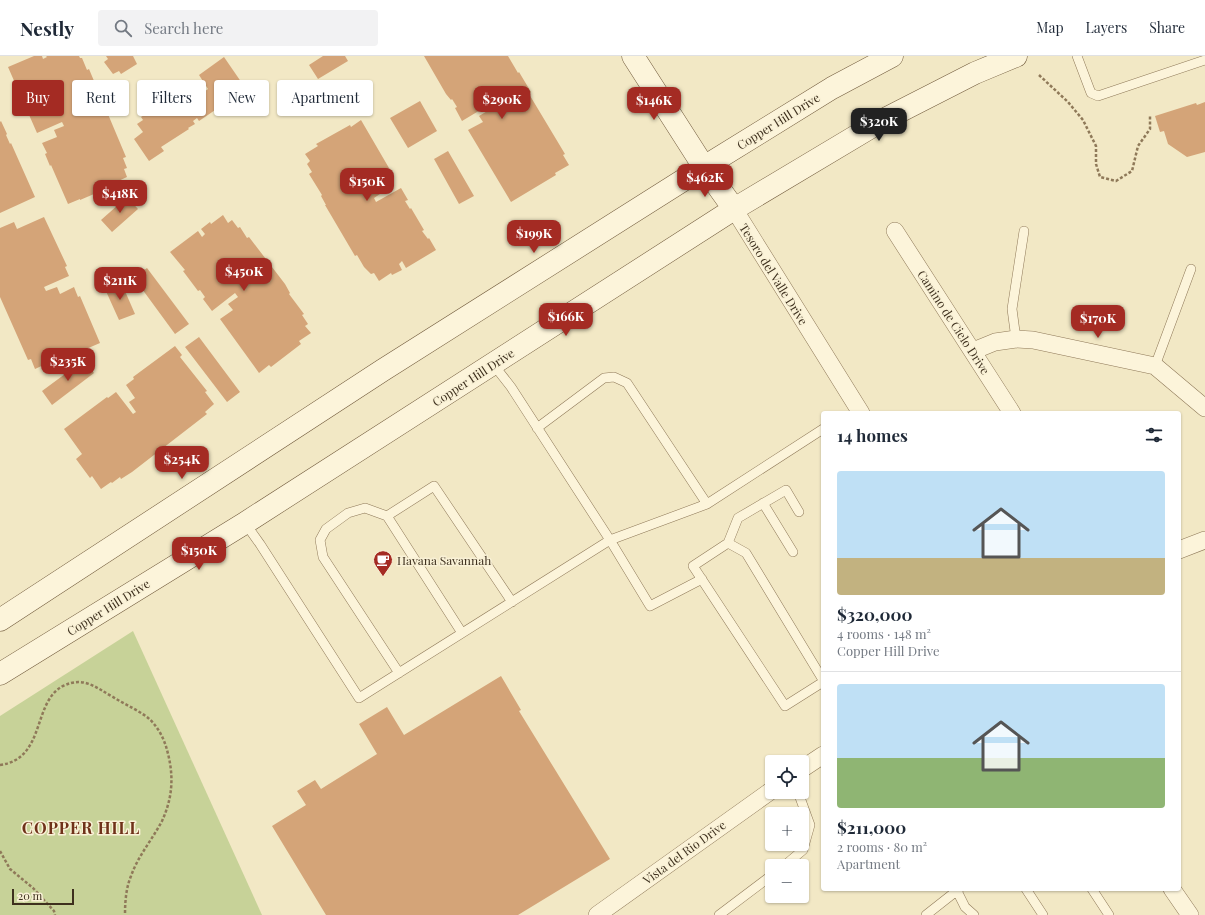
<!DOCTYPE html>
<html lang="en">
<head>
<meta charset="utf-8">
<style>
	:root { --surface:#fff; --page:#f2f2f3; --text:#1f2937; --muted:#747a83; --line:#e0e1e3; --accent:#a42b23 }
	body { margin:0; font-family:"Playfair Display",serif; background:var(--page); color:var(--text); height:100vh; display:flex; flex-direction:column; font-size:15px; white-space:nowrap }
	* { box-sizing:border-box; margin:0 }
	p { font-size:13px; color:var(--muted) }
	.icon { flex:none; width:22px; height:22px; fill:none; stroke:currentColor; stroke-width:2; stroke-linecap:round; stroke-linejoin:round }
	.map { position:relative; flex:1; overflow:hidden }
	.drawer { position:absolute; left:821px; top:355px; width:360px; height:480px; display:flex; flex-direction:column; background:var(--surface); border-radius:4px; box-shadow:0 1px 3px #0004 }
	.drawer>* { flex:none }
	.guide { position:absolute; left:12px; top:24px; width:380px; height:36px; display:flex; gap:8px }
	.buttons { position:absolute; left:765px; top:699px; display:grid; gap:8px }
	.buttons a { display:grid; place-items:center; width:44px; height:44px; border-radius:4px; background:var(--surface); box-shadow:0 1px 3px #0004; font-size:20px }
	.scale { position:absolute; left:12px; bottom:10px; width:62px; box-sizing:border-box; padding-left:4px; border:2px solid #3e301e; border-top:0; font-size:11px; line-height:14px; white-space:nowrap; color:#3e301e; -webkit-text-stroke:3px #f9f1d6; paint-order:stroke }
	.price { position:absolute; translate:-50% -34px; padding:0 9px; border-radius:8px; background:var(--accent); color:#fff; font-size:13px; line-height:26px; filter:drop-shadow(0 1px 2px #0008) }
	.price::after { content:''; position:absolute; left:50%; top:24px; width:12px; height:9px; margin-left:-6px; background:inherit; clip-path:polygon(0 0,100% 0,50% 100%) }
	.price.on { background:#222; color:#fff }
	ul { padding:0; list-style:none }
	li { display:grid; align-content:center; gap:8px; height:212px; padding:0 16px }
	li+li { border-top:1px solid var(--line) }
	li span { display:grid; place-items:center; height:124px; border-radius:4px; color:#555 }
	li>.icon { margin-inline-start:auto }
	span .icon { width:72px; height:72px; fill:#fffc; stroke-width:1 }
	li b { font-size:17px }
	h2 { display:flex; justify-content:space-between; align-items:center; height:48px; padding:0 16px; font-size:17px }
	.tag { padding:0 14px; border-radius:4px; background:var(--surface); box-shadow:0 1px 3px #0004; font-size:14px; line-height:36px }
	.tag.on { background:var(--accent); color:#fff }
	header { display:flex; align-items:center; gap:24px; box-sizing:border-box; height:56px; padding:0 20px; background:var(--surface); border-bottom:1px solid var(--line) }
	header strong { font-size:19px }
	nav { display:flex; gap:22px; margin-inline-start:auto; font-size:14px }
	.search { width:280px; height:36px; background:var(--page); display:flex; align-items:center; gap:10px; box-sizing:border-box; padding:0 14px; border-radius:4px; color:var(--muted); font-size:15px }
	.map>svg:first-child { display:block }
	.green { fill:#c7d298 }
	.building { fill:#d4a478 }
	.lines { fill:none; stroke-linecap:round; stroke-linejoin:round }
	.lane-casing { stroke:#8f7959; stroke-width:10 }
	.street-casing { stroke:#8f7959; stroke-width:18 }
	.secondary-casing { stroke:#715a3c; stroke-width:23 }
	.path { stroke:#8f7959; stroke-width:2.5; stroke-dasharray:3 2; stroke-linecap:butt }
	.lane { stroke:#fcf4da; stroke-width:9 }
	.street { stroke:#fcf4da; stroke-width:17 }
	.secondary { stroke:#fcf4da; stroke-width:22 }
	.labels { text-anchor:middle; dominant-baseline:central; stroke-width:3; stroke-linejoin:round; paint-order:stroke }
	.street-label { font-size:12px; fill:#3e301e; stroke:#f9f1d6 }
	.poi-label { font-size:12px; fill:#3e301e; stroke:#f9f1d6; text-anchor:start }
	.district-label { font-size:16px; font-weight:bold; letter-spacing:1px; fill:#6f3119; stroke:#f9f1d6 }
</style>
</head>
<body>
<header>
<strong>Nestly</strong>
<div class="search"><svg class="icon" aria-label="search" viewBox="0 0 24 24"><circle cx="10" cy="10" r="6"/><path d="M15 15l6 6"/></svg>Search here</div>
<nav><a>Map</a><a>Layers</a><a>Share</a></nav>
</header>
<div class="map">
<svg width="1205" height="859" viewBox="0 0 1205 859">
	<rect width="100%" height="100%" fill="#f2e8c5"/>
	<path class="green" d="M 133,575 L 262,859 L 0,859 L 0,660 Z"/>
	<path class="building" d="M 34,0 L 42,0 L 43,3 L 47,1 L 46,0 L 79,0 L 80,2 L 82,2 L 87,14 L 89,13 L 126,101 L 123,102 L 127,112 L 124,113 L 127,121 L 114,127 L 115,129 L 80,144 L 80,143 L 68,148 L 51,109 L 50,110 L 45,98 L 47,97 L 42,87 L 57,81 L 54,74 L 64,70 L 62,66 L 37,77 L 8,11 Z
		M 106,0 L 133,0 L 137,8 L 121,18 L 119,15 L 113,18 L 104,6 L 108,3 Z
		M 323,0 L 345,0 L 348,5 L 318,23 L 309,9 Z
		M 424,0 L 508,0 L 518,17 L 519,16 L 531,36 L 529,38 L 565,98 L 563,99 L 569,109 L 555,117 L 556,119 L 511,146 L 468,74 L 483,66 L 479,60 L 489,54 L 487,50 L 462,65 L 455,52 L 457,51 L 452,43 L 451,44 L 446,38 Z
		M 224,1 L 246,33 L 199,65 L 197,62 L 193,65 L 195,68 L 188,72 L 189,73 L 161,91 L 164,95 L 149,105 L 134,83 L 143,76 L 137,68 L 143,64 L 141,61 L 147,57 L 146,55 L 149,53 L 148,51 L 169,36 L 171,38 L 174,36 L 184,50 L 190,45 L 191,46 L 202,39 L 201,38 L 208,33 L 199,19 Z
		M 420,45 L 437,75 L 408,92 L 390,62 Z
		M 1205,46 L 1205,96 L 1187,101 L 1168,88 L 1164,75 L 1160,76 L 1155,60 L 1196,47 L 1197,49 Z
		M 361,64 L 389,112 L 388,112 L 394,122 L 380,130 L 383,136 L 374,142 L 376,146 L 401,132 L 408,144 L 405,145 L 410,153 L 411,152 L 424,174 L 422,175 L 428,183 L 429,182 L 436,194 L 406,212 L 402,205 L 399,208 L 402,214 L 392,219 L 391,217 L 379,225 L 374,217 L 371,218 L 364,211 L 357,199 L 355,200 L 325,149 L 326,149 L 321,140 L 322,139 L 309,118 L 312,116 L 307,108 L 310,105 L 305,98 L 318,90 L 316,88 L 350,69 L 351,71 Z
		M 1,65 L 7,78 L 6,79 L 10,88 L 11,87 L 35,141 L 0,157 L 0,66 Z
		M 448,95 L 474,140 L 459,148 L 434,103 Z
		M 127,141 L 138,153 L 112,176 L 101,164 Z
		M 223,159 L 228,167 L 232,164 L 238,172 L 240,171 L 247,182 L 249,181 L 285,228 L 290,237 L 289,238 L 304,258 L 302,259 L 308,268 L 305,270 L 311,277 L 299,285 L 301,288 L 271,311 L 269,309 L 259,317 L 220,263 L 233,254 L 228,248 L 238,241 L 235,237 L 212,255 L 203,243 L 205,241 L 200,234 L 198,235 L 183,215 L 185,214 L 170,196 L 198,175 L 202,181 L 205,178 L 201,173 L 210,166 L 211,168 Z
		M 44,161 L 67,210 L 65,211 L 69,220 L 44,231 L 46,235 L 57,231 L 60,238 L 74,231 L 78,241 L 80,240 L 100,287 L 51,308 L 50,306 L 35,313 L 31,303 L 28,304 L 0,241 L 0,172 L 14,166 L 17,173 Z
		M 147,212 L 189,268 L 175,278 L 134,222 Z
		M 121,226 L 135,258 L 119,264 L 105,233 Z
		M 199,281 L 240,336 L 227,346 L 185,291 Z
		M 175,290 L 182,299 L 180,301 L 207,335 L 205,336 L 214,348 L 205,356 L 207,358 L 132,416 L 121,423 L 120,421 L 112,427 L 111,426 L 101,433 L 92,420 L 90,422 L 76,403 L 82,398 L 64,373 L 107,341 L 108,342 L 116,336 L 133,358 L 136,356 L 129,346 L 135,342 L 126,329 L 134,323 L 133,321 Z
		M 84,304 L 94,317 L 52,349 L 42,335 Z
		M 501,620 L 521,654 L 519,655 L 610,803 L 518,859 L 326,859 L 272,770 L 306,749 L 297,735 L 315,724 L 321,733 L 377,698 L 359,668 L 387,651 L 404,679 Z"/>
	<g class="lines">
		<g class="lane-casing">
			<path id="lane" d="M 1077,0 L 1091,37 L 1098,40 L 1205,4
				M 1016,283 L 1012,253 L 1024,175
				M 493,308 L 511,331 L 610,484 L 650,550 L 702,523
				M 1155,310 L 1191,213
				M 537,372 L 604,322 L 614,321 L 627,327 L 707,448
				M 763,447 L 793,496
				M 799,456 L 786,434 L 738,462 L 728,487 L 693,510 L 785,650 L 823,626
				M 387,460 L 365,452 L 348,457 L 326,473 L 320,484 L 323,501 L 399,617
				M 245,467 L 260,488 L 359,642 L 610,484 L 707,448 L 823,373
				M 728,487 L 746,497 L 823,624
				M 462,577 L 387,460 L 434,430 L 512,546
				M 784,810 L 803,794 L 810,769 L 798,736
				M 956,833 L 965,851 L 974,859
				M 1026,833 L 1043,859
				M 1092,833 L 1109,859
				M 719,859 L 772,819
				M 926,859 L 959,833"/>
		</g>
		<g class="street-casing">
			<path id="street" d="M 734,153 L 861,357
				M 895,175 L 1012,357
				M 973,295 L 995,286 L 1016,283 L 1033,284 L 1155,310 L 1205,352
				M 1179,494 L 1205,484
				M 802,713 L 823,699
				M 1172,833 L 1190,859
				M 597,859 L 772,734"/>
		</g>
		<g class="secondary-casing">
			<path id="secondary" d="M 633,0 L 704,111 L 734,153
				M 0,564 L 383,314 L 704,111 L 832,32 L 892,0
				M 0,618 L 245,467 L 734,153 L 883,64 L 975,17 L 1016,0"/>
		</g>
		<path class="path" d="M 1039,19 L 1068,46 L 1083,64 L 1096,90 L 1096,108 L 1100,121 L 1116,125 L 1132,115 L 1138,90 L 1150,73 L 1150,60
			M 0,709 C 46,703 32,646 63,630 C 84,620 95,631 113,641 C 124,648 136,653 147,661 C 157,669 164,682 167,694 C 174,719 173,741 162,765 C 152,784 138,800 131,820 C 126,832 125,846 125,859
			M 0,795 L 10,813 L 33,832 L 54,855 L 55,859"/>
		<use href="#lane" class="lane"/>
		<use href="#street" class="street"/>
		<use href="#secondary" class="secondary"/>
	</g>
	<defs>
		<g id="cafe-pin" transform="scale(1)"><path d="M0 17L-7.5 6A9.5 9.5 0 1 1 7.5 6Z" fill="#a42b23" stroke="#f9f1d6"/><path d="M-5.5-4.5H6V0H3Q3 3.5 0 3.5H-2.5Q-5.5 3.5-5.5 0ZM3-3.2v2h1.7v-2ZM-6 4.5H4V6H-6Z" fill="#fff"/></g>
	</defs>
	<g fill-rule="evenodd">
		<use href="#cafe-pin" x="383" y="504"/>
	</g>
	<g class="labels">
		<g class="street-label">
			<text transform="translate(778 65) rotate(-32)">Copper Hill Drive</text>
			<text transform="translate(774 218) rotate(58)">Tesoro del Valle Drive</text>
			<text transform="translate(954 266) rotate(57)">Camino de Cielo Drive</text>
			<text transform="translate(473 321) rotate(-33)">Copper Hill Drive</text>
			<text transform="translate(108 551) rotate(-32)">Copper Hill Drive</text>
			<text transform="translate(684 796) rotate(-36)">Vista del Rio Drive</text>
		</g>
		<g class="poi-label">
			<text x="397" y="504">Havana Savannah</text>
		</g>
		<g class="district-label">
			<text x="81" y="771">COPPER HILL</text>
		</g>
	</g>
</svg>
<div class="buttons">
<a><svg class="icon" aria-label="locate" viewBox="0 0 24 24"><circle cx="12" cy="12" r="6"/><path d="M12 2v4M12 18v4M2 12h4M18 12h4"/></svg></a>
<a>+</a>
<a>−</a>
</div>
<div class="scale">20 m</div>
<b class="price" style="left:502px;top:64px">$290K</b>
<b class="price" style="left:654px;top:65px">$146K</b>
<b class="price on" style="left:879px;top:86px">$320K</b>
<b class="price" style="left:705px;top:142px">$462K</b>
<b class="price" style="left:367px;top:146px">$150K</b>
<b class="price" style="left:120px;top:158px">$418K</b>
<b class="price" style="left:534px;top:198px">$199K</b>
<b class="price" style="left:244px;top:236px">$450K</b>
<b class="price" style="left:120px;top:245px">$211K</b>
<b class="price" style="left:566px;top:281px">$166K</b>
<b class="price" style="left:1098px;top:283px">$170K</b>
<b class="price" style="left:68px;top:326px">$235K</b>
<b class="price" style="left:182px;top:424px">$254K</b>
<b class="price" style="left:199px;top:515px">$150K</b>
<div class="guide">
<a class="tag on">Buy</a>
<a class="tag">Rent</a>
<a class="tag">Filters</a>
<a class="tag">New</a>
<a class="tag">Apartment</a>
</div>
<section class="drawer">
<h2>14 homes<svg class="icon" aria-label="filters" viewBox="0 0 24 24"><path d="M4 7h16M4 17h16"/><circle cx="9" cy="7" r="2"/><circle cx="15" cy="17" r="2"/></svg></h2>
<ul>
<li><span style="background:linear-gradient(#bfe0f5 70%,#c2b280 0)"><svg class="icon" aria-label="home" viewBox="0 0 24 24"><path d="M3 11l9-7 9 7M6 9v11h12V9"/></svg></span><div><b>$320,000</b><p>4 rooms · 148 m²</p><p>Copper Hill Drive</p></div></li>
<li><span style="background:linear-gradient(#bfe0f5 60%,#8fb573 0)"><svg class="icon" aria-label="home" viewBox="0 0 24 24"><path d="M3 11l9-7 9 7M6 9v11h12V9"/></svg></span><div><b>$211,000</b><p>2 rooms · 80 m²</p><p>Apartment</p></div></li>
</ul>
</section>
</div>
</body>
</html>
